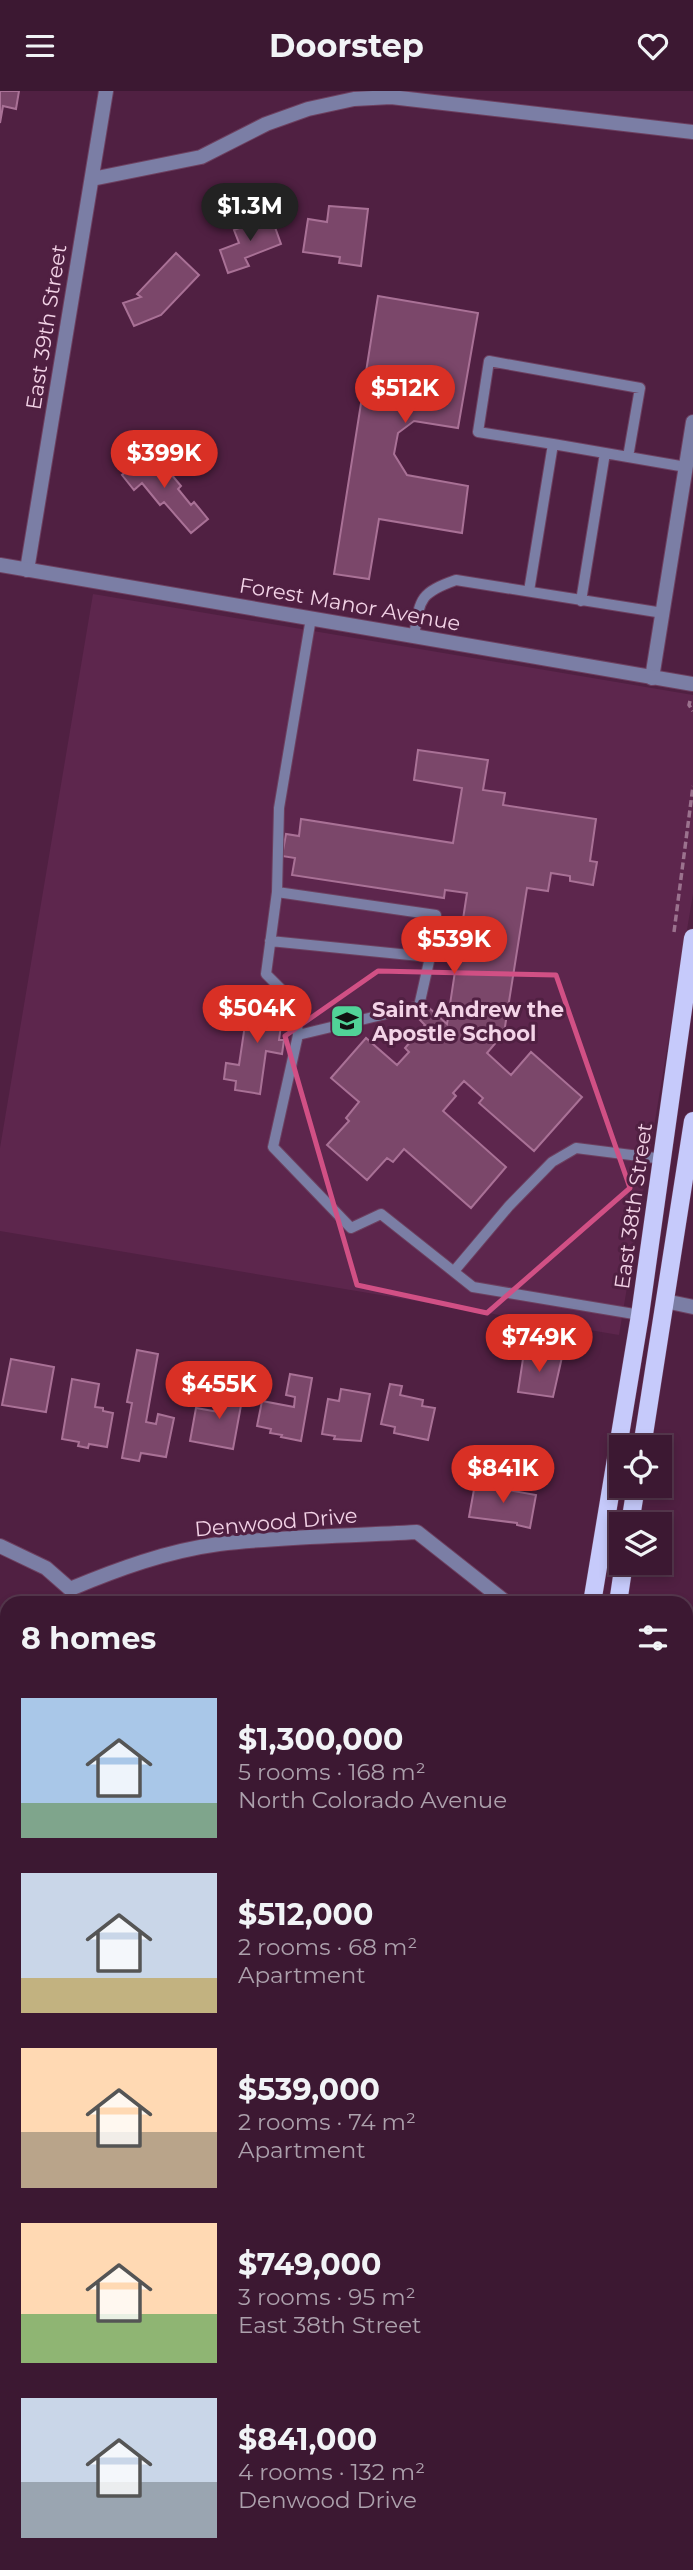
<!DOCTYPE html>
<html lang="en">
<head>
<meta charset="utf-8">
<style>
	:root { --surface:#3c1832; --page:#47253e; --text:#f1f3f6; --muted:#aca0ac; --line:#55374d; --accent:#d93025 }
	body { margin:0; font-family:Montserrat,sans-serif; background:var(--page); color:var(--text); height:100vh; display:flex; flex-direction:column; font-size:26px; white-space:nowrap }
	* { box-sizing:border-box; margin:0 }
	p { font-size:23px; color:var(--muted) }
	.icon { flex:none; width:38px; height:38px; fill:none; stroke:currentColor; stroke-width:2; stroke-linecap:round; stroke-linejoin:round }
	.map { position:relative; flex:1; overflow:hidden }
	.drawer { position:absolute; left:0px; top:1505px; width:693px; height:975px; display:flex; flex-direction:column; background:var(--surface); border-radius:21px 21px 0 0; box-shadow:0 4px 10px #0003,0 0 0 2px var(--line) }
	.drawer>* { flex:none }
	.controls { position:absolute; left:609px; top:1344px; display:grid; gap:14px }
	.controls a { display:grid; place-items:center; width:63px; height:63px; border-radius:0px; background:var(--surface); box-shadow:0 4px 10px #0003,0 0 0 2px var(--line); font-size:35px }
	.price { position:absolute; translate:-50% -60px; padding:0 16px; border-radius:24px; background:var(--accent); color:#fff; font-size:23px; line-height:46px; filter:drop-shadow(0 2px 4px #0008) }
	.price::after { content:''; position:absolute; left:50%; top:42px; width:21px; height:16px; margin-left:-10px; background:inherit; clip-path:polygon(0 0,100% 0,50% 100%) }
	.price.current { background:#222; color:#fff }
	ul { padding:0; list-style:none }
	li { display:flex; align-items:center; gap:21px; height:175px; padding:0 21px }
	li span { display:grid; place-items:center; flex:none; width:196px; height:140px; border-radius:0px; color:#555 }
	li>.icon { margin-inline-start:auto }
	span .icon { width:84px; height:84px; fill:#fffc; stroke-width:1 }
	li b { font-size:30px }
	h2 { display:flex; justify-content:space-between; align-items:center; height:84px; padding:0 21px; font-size:30px }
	header { display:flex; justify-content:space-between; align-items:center; height:91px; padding:0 21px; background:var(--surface); font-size:32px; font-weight:700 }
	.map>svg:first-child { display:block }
	.built { fill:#5d264d }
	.building { fill:#7b476a; stroke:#a97196; stroke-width:2 }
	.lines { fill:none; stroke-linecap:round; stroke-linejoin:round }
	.service-casing { stroke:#6d4060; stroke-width:12 }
	.minor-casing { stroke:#6d4060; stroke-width:16 }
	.tertiary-casing { stroke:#6d4060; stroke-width:16 }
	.secondary-casing { stroke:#6d4060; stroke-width:16 }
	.primary-casing { stroke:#6d4060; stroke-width:19 }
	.path { stroke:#9b728e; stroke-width:3.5; stroke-dasharray:7 3.5; stroke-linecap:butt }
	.service { stroke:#7b7ea5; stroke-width:10 }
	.minor { stroke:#7b7ea5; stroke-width:14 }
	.tertiary { stroke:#7b7ea5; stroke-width:14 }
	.secondary { stroke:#a2a7e5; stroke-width:14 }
	.primary { stroke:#c6cafb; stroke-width:18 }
	.marked { fill:none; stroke:#d15085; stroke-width:5; stroke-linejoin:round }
	.labels { text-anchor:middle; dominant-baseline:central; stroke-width:6; stroke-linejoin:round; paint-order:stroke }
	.street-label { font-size:21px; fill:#f3d3e7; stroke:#502042 }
	.poi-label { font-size:21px; font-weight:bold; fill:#f3d3e7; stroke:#502042; text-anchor:start }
</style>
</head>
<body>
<header><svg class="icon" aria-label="menu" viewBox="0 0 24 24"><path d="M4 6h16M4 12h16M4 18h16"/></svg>Doorstep<svg class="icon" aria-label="heart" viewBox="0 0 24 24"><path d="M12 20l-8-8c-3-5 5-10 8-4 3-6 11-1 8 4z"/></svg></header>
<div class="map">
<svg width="693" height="2479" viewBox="0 0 693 2479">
	<rect width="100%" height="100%" fill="#502042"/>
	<path class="built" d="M 93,503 L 693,604 L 693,803 L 619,1244 L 0,1140 L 0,1057 Z
		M 0,2240 L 7,2241 L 7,2351 L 0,2350 Z"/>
	<path class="building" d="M 0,0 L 19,0 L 16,18 L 3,15 L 0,32 Z
		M 329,115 L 368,118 L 361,175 L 339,172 L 340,166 L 303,161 L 308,128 L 327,131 Z
		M 271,125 L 281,153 L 245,167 L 249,175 L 228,182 L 220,159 L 239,152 L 234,139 Z
		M 176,162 L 199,184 L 161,224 L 134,235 L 123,212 L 141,206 L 137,203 Z
		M 378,205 L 478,222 L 458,337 L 414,330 L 398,342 L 394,363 L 407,384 L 468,395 L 462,442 L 379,428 L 369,488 L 334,483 Z
		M 151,359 L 181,395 L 178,398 L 191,414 L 194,411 L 208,428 L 191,442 L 164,411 L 160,414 L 142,392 L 134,399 L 122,384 Z
		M 418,659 L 488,669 L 483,699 L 505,702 L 503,714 L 596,728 L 590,770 L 597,771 L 593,794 L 570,790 L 570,785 L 551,782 L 548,800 L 527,797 L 504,942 L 487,962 L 511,984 L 531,961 L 582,1006 L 534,1060 L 479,1012 L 483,1007 L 464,990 L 453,1002 L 456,1005 L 443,1020 L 506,1076 L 471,1117 L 404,1058 L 393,1071 L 387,1067 L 367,1089 L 327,1054 L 349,1030 L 346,1027 L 359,1011 L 331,987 L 366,947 L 397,974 L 409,961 L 405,957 L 425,934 L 418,927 L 428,916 L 447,933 L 467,802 L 445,799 L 444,807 L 292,784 L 295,767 L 282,765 L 286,743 L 299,745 L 301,728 L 453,752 L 462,697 L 414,689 Z
		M 249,907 L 284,912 L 279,949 L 284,949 L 282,963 L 266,960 L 260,1003 L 235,999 L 236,990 L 224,988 L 226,972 L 239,974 Z
		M 137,1259 L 158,1263 L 146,1331 L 156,1333 L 158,1323 L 174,1327 L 166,1366 L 141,1362 L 139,1370 L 122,1367 L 132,1312 L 127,1311 Z
		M 524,1261 L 562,1266 L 553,1306 L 518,1301 Z
		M 11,1268 L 54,1276 L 46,1321 L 2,1314 Z
		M 290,1283 L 312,1287 L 301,1350 L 281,1346 L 282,1344 L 270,1342 L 271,1338 L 257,1335 L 262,1310 L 294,1316 L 295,1306 L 286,1304 Z
		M 72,1288 L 99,1293 L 95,1316 L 103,1317 L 103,1320 L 113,1322 L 107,1356 L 89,1353 L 88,1357 L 78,1355 L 79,1351 L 62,1348 Z
		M 390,1293 L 402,1295 L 400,1304 L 423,1309 L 422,1315 L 435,1317 L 428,1349 L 394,1342 L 395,1336 L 381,1333 Z
		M 224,1294 L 244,1298 L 233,1358 L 190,1350 L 196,1317 L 219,1321 Z
		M 341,1298 L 370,1303 L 361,1350 L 334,1348 L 335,1345 L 322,1343 L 328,1308 L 339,1310 Z
		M 475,1393 L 536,1404 L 530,1437 L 517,1434 L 517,1432 L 469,1426 Z
		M 686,1981 L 693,1982 L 693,2013 L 686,2012 Z
		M 686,2457 L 693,2458 L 693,2479 L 668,2479 L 669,2473 L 686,2473 Z
		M 207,2473 L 268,2473 L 267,2478 L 270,2479 L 206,2479 Z
		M 548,2473 L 579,2473 L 578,2479 L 547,2479 Z"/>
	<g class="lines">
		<g class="service-casing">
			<path id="service" d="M 553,353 L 478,341 L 489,270 L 640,297 L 628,366
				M 529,500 L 553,353 L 686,376
				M 581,510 L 605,362
				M 311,527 L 279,717 L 277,801 L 266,883 L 295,912 L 298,944 L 273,1056 L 351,1137 L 381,1123 L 473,1196 L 640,1224
				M 414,545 C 420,508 419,502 456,489 L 663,522
				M 277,801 L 436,824 L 430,866
				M 270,850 L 430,866 L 419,915 L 298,944
				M 455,1179 L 509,1115 L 552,1071 L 576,1057 L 663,1068
				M 686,1747 L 689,1749 L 686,1773
				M 686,1852 L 693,1863
				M 686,2216 L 693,2176
				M 305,2473 L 307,2479
				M 88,2479 L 89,2473
				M 161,2479 L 163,2473
				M 353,2479 L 365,2473
				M 498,2479 L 499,2473
				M 599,2479 L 600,2473"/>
		</g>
		<g class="minor-casing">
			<path id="minor" d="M 92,88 L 201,66 L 266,33 L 308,18 L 354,8 L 391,6 L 693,41
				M 27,479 L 106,0
				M 652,587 L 693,331
				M 665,1210 L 693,1216
				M 0,1455 L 46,1477 L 70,1498
				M 70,1498 C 118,1478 167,1460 219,1453 C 284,1445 352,1445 417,1441 L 507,1512
				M 686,1564 L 693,1565
				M 0,1680 L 7,1665
				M 0,1911 L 7,1911
				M 0,2213 L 7,2211
				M 686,2372 L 693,2373"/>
		</g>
		<g class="tertiary-casing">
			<path id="tertiary" d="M 0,474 L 693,593"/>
		</g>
		<g class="secondary-casing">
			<path id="secondary" d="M 0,1804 L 7,1805
				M 686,1919 L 693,1920"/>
		</g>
		<g class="primary-casing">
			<path id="primary" d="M 642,1356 L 693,1030
				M 630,1433 L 636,1395
				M 592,1512 L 640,1224 L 693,847
				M 618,1512 L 624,1472
				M 432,2479 L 433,2473
				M 457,2479 L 458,2473"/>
		</g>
		<path class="path" d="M 690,610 L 689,614 L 693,620
			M 674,841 L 693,695"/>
		<use href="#service" class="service"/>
		<use href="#minor" class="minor"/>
		<use href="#tertiary" class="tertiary"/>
		<use href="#secondary" class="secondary"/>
		<use href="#primary" class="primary"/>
	</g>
	<path class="marked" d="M 378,880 L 556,884 L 630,1097 L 487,1222 L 357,1194 L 285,945 Z"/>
	<defs>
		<g id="school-square" transform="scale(1.75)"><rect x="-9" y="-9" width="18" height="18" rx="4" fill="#51d398" stroke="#502042"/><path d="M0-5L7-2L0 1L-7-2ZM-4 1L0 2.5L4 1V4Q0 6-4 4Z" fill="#111"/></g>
	</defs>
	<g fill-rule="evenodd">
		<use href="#school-square" x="347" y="930"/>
	</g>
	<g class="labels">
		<g class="street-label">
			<text transform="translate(46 236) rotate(-81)">East 39th Street</text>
			<text transform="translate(350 513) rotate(10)">Forest Manor Avenue</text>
			<text transform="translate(633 1115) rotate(-82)">East 38th Street</text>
			<text transform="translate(276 1431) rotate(-5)">Denwood Drive</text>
		</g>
		<g class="poi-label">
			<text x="372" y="918">Saint Andrew the<tspan x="372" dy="24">Apostle School</tspan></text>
		</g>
	</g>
</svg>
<div class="controls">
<a><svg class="icon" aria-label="locate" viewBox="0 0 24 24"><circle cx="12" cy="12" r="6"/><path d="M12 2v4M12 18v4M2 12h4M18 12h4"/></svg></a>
<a><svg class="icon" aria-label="layers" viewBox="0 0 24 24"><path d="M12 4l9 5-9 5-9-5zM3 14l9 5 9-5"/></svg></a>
</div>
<b class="price current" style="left:250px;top:152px">$1.3M</b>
<b class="price" style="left:405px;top:334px">$512K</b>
<b class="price" style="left:164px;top:399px">$399K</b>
<b class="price" style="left:454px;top:885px">$539K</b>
<b class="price" style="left:257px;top:954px">$504K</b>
<b class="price" style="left:539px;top:1283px">$749K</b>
<b class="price" style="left:219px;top:1330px">$455K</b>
<b class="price" style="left:503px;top:1414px">$841K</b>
<section class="drawer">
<h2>8 homes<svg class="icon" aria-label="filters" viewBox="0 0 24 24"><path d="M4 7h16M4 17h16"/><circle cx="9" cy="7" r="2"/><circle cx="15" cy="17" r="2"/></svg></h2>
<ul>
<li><span style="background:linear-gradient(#a9c7e8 75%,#7fa58c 0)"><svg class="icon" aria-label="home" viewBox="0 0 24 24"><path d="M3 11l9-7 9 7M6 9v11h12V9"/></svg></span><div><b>$1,300,000</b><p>5 rooms · 168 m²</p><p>North Colorado Avenue</p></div></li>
<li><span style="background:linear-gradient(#c9d6e8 75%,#c2b280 0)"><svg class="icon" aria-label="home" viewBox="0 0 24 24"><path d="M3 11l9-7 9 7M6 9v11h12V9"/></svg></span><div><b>$512,000</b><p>2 rooms · 68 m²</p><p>Apartment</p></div></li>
<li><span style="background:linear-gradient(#ffd9b3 60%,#b9a48a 0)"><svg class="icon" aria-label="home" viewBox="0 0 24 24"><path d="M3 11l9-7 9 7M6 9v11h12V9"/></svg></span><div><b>$539,000</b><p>2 rooms · 74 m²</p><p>Apartment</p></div></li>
<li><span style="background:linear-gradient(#ffd9b3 65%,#8fb573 0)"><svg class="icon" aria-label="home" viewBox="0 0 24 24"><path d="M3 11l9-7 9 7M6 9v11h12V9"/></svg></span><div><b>$749,000</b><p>3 rooms · 95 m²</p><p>East 38th Street</p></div></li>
<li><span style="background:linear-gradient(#c9d6e8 60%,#9aa5b1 0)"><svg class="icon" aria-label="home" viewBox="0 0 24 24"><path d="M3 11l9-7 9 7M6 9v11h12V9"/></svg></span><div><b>$841,000</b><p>4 rooms · 132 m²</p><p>Denwood Drive</p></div></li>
</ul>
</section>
</div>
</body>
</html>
